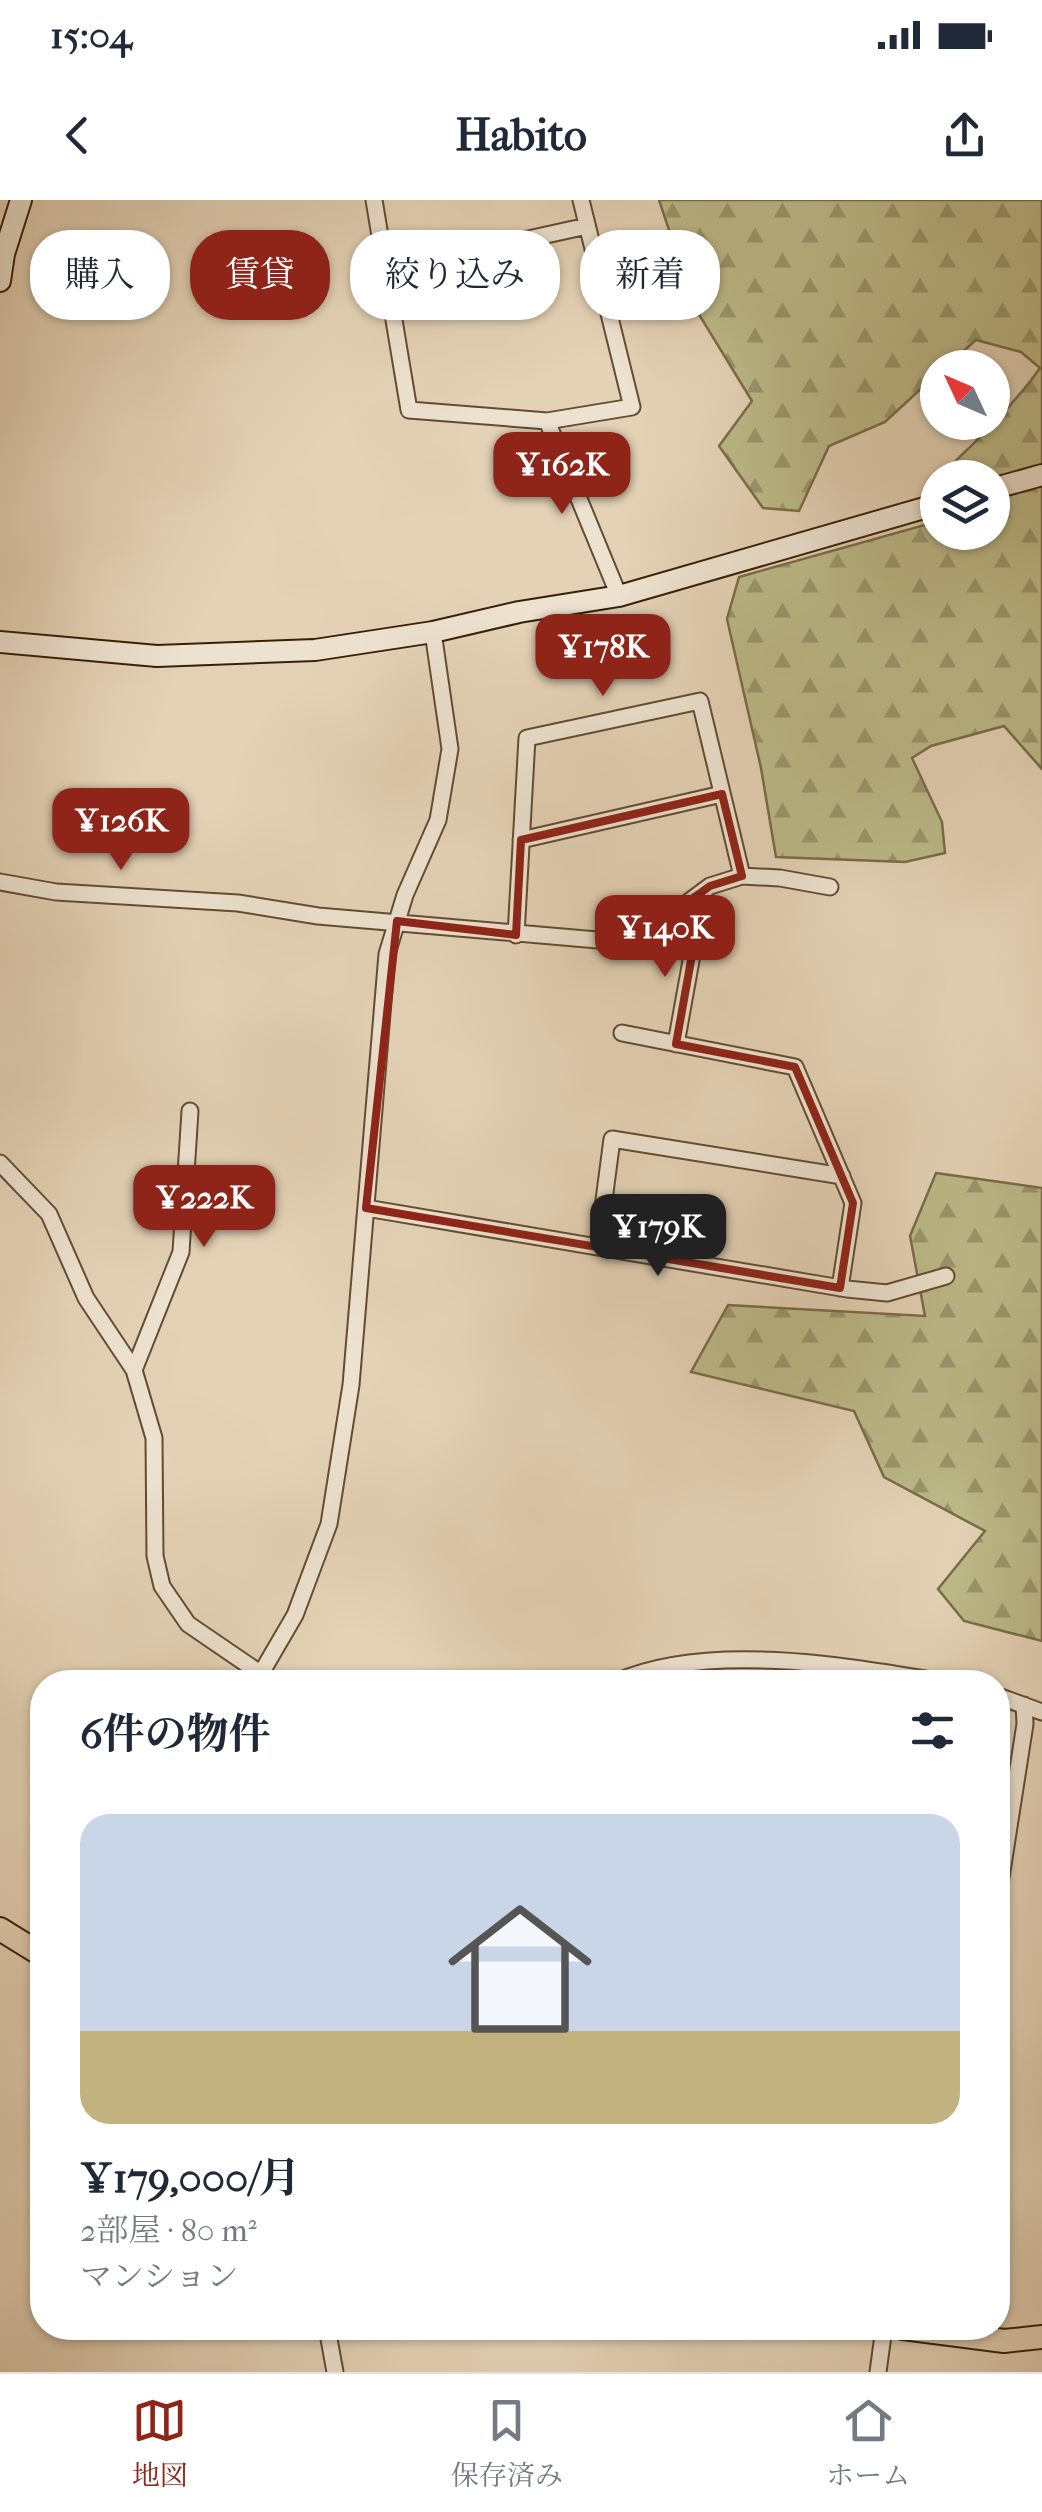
<!DOCTYPE html>
<html lang="ja">
<head>
<meta charset="utf-8">
<style>
	:root { --surface:#fff; --page:#f2f2f3; --text:#1f2937; --muted:#747a83; --line:#e0e1e3; --accent:#8f2418 }
	body { margin:0; font-family:"IM FELL French Canon","Noto Serif JP",serif; background:var(--page); color:var(--text); height:100vh; display:flex; flex-direction:column; font-size:38px; white-space:nowrap }
	* { box-sizing:border-box; margin:0 }
	p { font-size:32px; color:var(--muted) }
	.icon { flex:none; width:55px; height:55px; fill:none; stroke:currentColor; stroke-width:2; stroke-linecap:round; stroke-linejoin:round }
	.map { position:relative; flex:1; overflow:hidden }
	.side { position:absolute; left:30px; top:1470px; width:980px; height:670px; display:flex; flex-direction:column; background:var(--surface); border-radius:40px; box-shadow:0 2px 8px #0004 }
	.side>* { flex:none }
	.hud { position:absolute; left:30px; top:30px; width:982px; height:90px; display:flex; gap:20px }
	.needle { width:65px; rotate:314deg }
	.buttons { position:absolute; left:920px; top:150px; display:grid; gap:20px }
	.buttons a { display:grid; place-items:center; width:90px; height:90px; border-radius:50%; background:var(--surface); box-shadow:0 2px 8px #0004; font-size:50px }
	.price { position:absolute; translate:-50% -85px; padding:0 22px; border-radius:20px; background:var(--accent); color:#fff; font-size:32px; line-height:65px; filter:drop-shadow(0 2px 5px #0008) }
	.price::after { content:''; position:absolute; left:50%; top:60px; width:30px; height:22px; margin-left:-15px; background:inherit; clip-path:polygon(0 0,100% 0,50% 100%) }
	.price.current { background:#222; color:#fff }
	ul { padding:0; list-style:none }
	li { display:grid; align-content:center; gap:20px; height:530px; padding:0 50px }
	li+li { border-top:2px solid var(--line) }
	li span { display:grid; place-items:center; height:310px; border-radius:30px; color:#555 }
	li>.icon { margin-inline-start:auto }
	span .icon { width:180px; height:180px; fill:#fffc; stroke-width:1 }
	li b { font-size:42px }
	h2 { display:flex; justify-content:space-between; align-items:center; height:120px; padding:0 50px; font-size:42px }
	.tag { padding:0 35px; border-radius:40px; background:var(--surface); box-shadow:0 2px 8px #0004; font-size:35px; line-height:90px }
	.tag.current { background:var(--accent); color:#fff }
	.status { display:flex; justify-content:space-between; align-items:center; height:70px; padding:0 50px; background:var(--surface); direction:ltr }
	.status svg { height:28px; fill:currentColor }
	header { display:flex; justify-content:space-between; align-items:center; height:130px; padding:0 50px; background:var(--surface); font-size:45px; font-weight:800 }
	.menu { display:flex; justify-content:space-around; align-items:center; height:140px; border-top:2px solid var(--line); background:var(--surface); font-size:28px; color:var(--muted) }
	.menu a { display:grid; justify-items:center; gap:5px }
	.menu .current { color:var(--accent) }
	.map>svg:first-child { display:block }
	.forest { fill:url(#forest-firs); stroke:#7a6c47; stroke-width:2.5 }
	.lines { fill:none; stroke-linecap:round; stroke-linejoin:round }
	.street-casing { stroke:#634c32; stroke-width:19 }
	.secondary-casing { stroke:#381f06; stroke-width:24 }
	.primary-casing { stroke:#381f06; stroke-width:26 }
	.street { stroke:#ede2d0; stroke-width:15 }
	.secondary { stroke:#ede2d0; stroke-width:20 }
	.primary { stroke:#e4d2b6; stroke-width:22 }
	.marked { fill:none; stroke:#8f2418; stroke-width:8; stroke-linejoin:round }
</style>
</head>
<body>
<div class="status"><b>15:04</b><svg viewBox="0 0 49 12"><path d="M0 12V9h3v3zM5 12V6h3v6zM10 12V3h3v9zM15 12V0h3v12zM26 1h20v11H26zM47 4h2v5h-2z"/></svg></div>
<header><svg class="icon" aria-label="back" viewBox="0 0 24 24"><path d="M15 5l-7 7 7 7"/></svg>Habito<svg class="icon" aria-label="share" viewBox="0 0 24 24"><path d="M12 15V3M7 8l5-5 5 5M5 13v7h14v-7"/></svg></header>
<div class="map">
<svg width="1042" height="2172" viewBox="0 0 1042 2172">
	<defs>
		<pattern id="forest-firs" width="22" height="20" patternUnits="userSpaceOnUse" patternTransform="scale(2.5)"><rect width="22" height="20" fill="#bcb988"/><path d="M5 1l3.5 6h-7zM16 11l3.5 6h-7z" fill="#9a966d"/></pattern>
	</defs>
	<rect width="100%" height="100%" fill="#e4d2b6"/>
	<filter id="stains"><feTurbulence type="fractalNoise" baseFrequency=".002" numOctaves="4"/><feColorMatrix values="0 0 0 0 .2 0 0 0 0 .09 0 0 0 0 .02 0 0 0 .5 -.17"/></filter>
	<radialGradient id="worn" r=".72"><stop offset=".6" stop-color="#630" stop-opacity="0"/><stop offset="1" stop-color="#630" stop-opacity=".3"/></radialGradient>
	<path class="forest" d="M 659,0 L 1042,0 L 1042,569 L 1004,526 L 931,546 L 912,558 L 942,622 L 945,653 L 905,662 L 776,657 L 761,568 L 727,419 L 739,377 L 925,325 L 937,297 L 938,332 L 992,332 L 992,278 L 946,277 C 953,260 964,254 976,241 C 999,217 1022,194 1040,168 L 1021,152 L 976,140 L 945,167 L 938,168 L 937,174 L 885,222 L 829,246 L 799,311 L 763,308 L 719,246 L 752,201 L 695,108 Z
		M 936,973 L 1042,988 L 1042,1441 L 964,1421 L 938,1389 L 985,1331 L 884,1277 L 854,1211 L 691,1172 L 728,1105 L 925,1116 L 910,1036 Z"/>
	<g class="lines">
		<g class="street-casing">
			<path id="street" d="M 374,0 L 409,210 L 547,221 L 632,207 L 581,0
				M 383,71 L 587,26
				M 547,221 L 619,396
				M 521,640 L 722,594
				M 0,682 L 56,692 L 238,703 L 318,716 L 609,741 L 648,732 L 710,686 L 742,676 L 780,678 L 830,687
				M 671,714 L 692,755 L 676,844
				M 516,735 L 527,538 L 700,501 L 742,676
				M 622,833 L 795,867 L 853,1003 L 840,1088
				M 0,963 L 49,1014 L 86,1098 L 134,1170 L 154,1238 L 155,1356 L 162,1386 L 188,1424 L 273,1482
				M 366,1008 L 847,1089 L 887,1093 L 946,1076
				M 598,1046 L 612,939 L 842,976
				M 134,1170 L 181,1052 L 190,911
				M 256,1482 L 295,1415 L 329,1324 L 351,1185 L 387,754 L 405,695 L 438,620 L 450,549 L 433,432
				M 616,1482 C 708,1441 846,1466 943,1482
				M 998,1496 L 1042,1512
				M 998,1697 L 1025,1524 L 1024,1505
				M 327,2128 L 335,2172
				M 878,2172 L 884,2128"/>
		</g>
		<g class="secondary-casing">
			<path id="secondary" d="M 0,81 L 4,54 L 21,0
				M 992,289 L 1042,275
				M 0,442 L 157,456 L 315,450 L 433,432 L 519,412 L 619,396 L 938,304"/>
		</g>
		<g class="primary-casing">
			<path id="primary" d="M 0,1729 L 42,1755
				M 903,2128 L 1004,2141 L 1042,2137"/>
		</g>
		<use href="#street" class="street"/>
		<use href="#secondary" class="secondary"/>
		<use href="#primary" class="primary"/>
	</g>
	<path class="marked" d="M 722,594 L 742,676 L 710,686 L 671,714 L 692,755 L 676,844 L 795,867 L 853,1003 L 840,1088 L 366,1008 L 397,721 L 516,735 L 521,640 Z"/>
	<rect width="100%" height="100%" filter="url(#stains)"/>
	<rect width="100%" height="100%" fill="url(#worn)"/>
</svg>
<div class="buttons">
<a><svg class="needle" viewBox="-14 -14 28 28"><path d="M0-13l5 13h-10z" fill="#e53935"/><path d="M0 13l5-13h-10z" fill="#747a83"/></svg></a>
<a><svg class="icon" aria-label="layers" viewBox="0 0 24 24"><path d="M12 4l9 5-9 5-9-5zM3 14l9 5 9-5"/></svg></a>
</div>
<b class="price" style="left:562px;top:317px">¥162K</b>
<b class="price" style="left:603px;top:499px">¥178K</b>
<b class="price" style="left:121px;top:673px">¥126K</b>
<b class="price" style="left:665px;top:780px">¥140K</b>
<b class="price" style="left:204px;top:1050px">¥222K</b>
<b class="price current" style="left:658px;top:1079px">¥179K</b>
<div class="hud">
<a class="tag">購入</a>
<a class="tag current">賃貸</a>
<a class="tag">絞り込み</a>
<a class="tag">新着</a>
</div>
<section class="side">
<h2>6件の物件<svg class="icon" aria-label="filters" viewBox="0 0 24 24"><path d="M4 7h16M4 17h16"/><circle cx="9" cy="7" r="2"/><circle cx="15" cy="17" r="2"/></svg></h2>
<ul>
<li><span style="background:linear-gradient(#c9d6e8 70%,#c2b280 0)"><svg class="icon" aria-label="home" viewBox="0 0 24 24"><path d="M3 11l9-7 9 7M6 9v11h12V9"/></svg></span><div><b>¥179,000/月</b><p>2部屋 · 80 m²</p><p>マンション</p></div></li>
</ul>
</section>
</div>
<nav class="menu">
<a class="current"><svg class="icon" aria-label="map" viewBox="0 0 24 24"><path d="M3 6l6-2 6 2 6-2v14l-6 2-6-2-6 2zM9 4v14M15 6v14"/></svg>地図</a>
<a><svg class="icon" aria-label="saved" viewBox="0 0 24 24"><path d="M7 4h10v16l-5-4-5 4z"/></svg>保存済み</a>
<a><svg class="icon" aria-label="home" viewBox="0 0 24 24"><path d="M3 11l9-7 9 7M6 9v11h12V9"/></svg>ホーム</a>
</nav>
</body>
</html>
